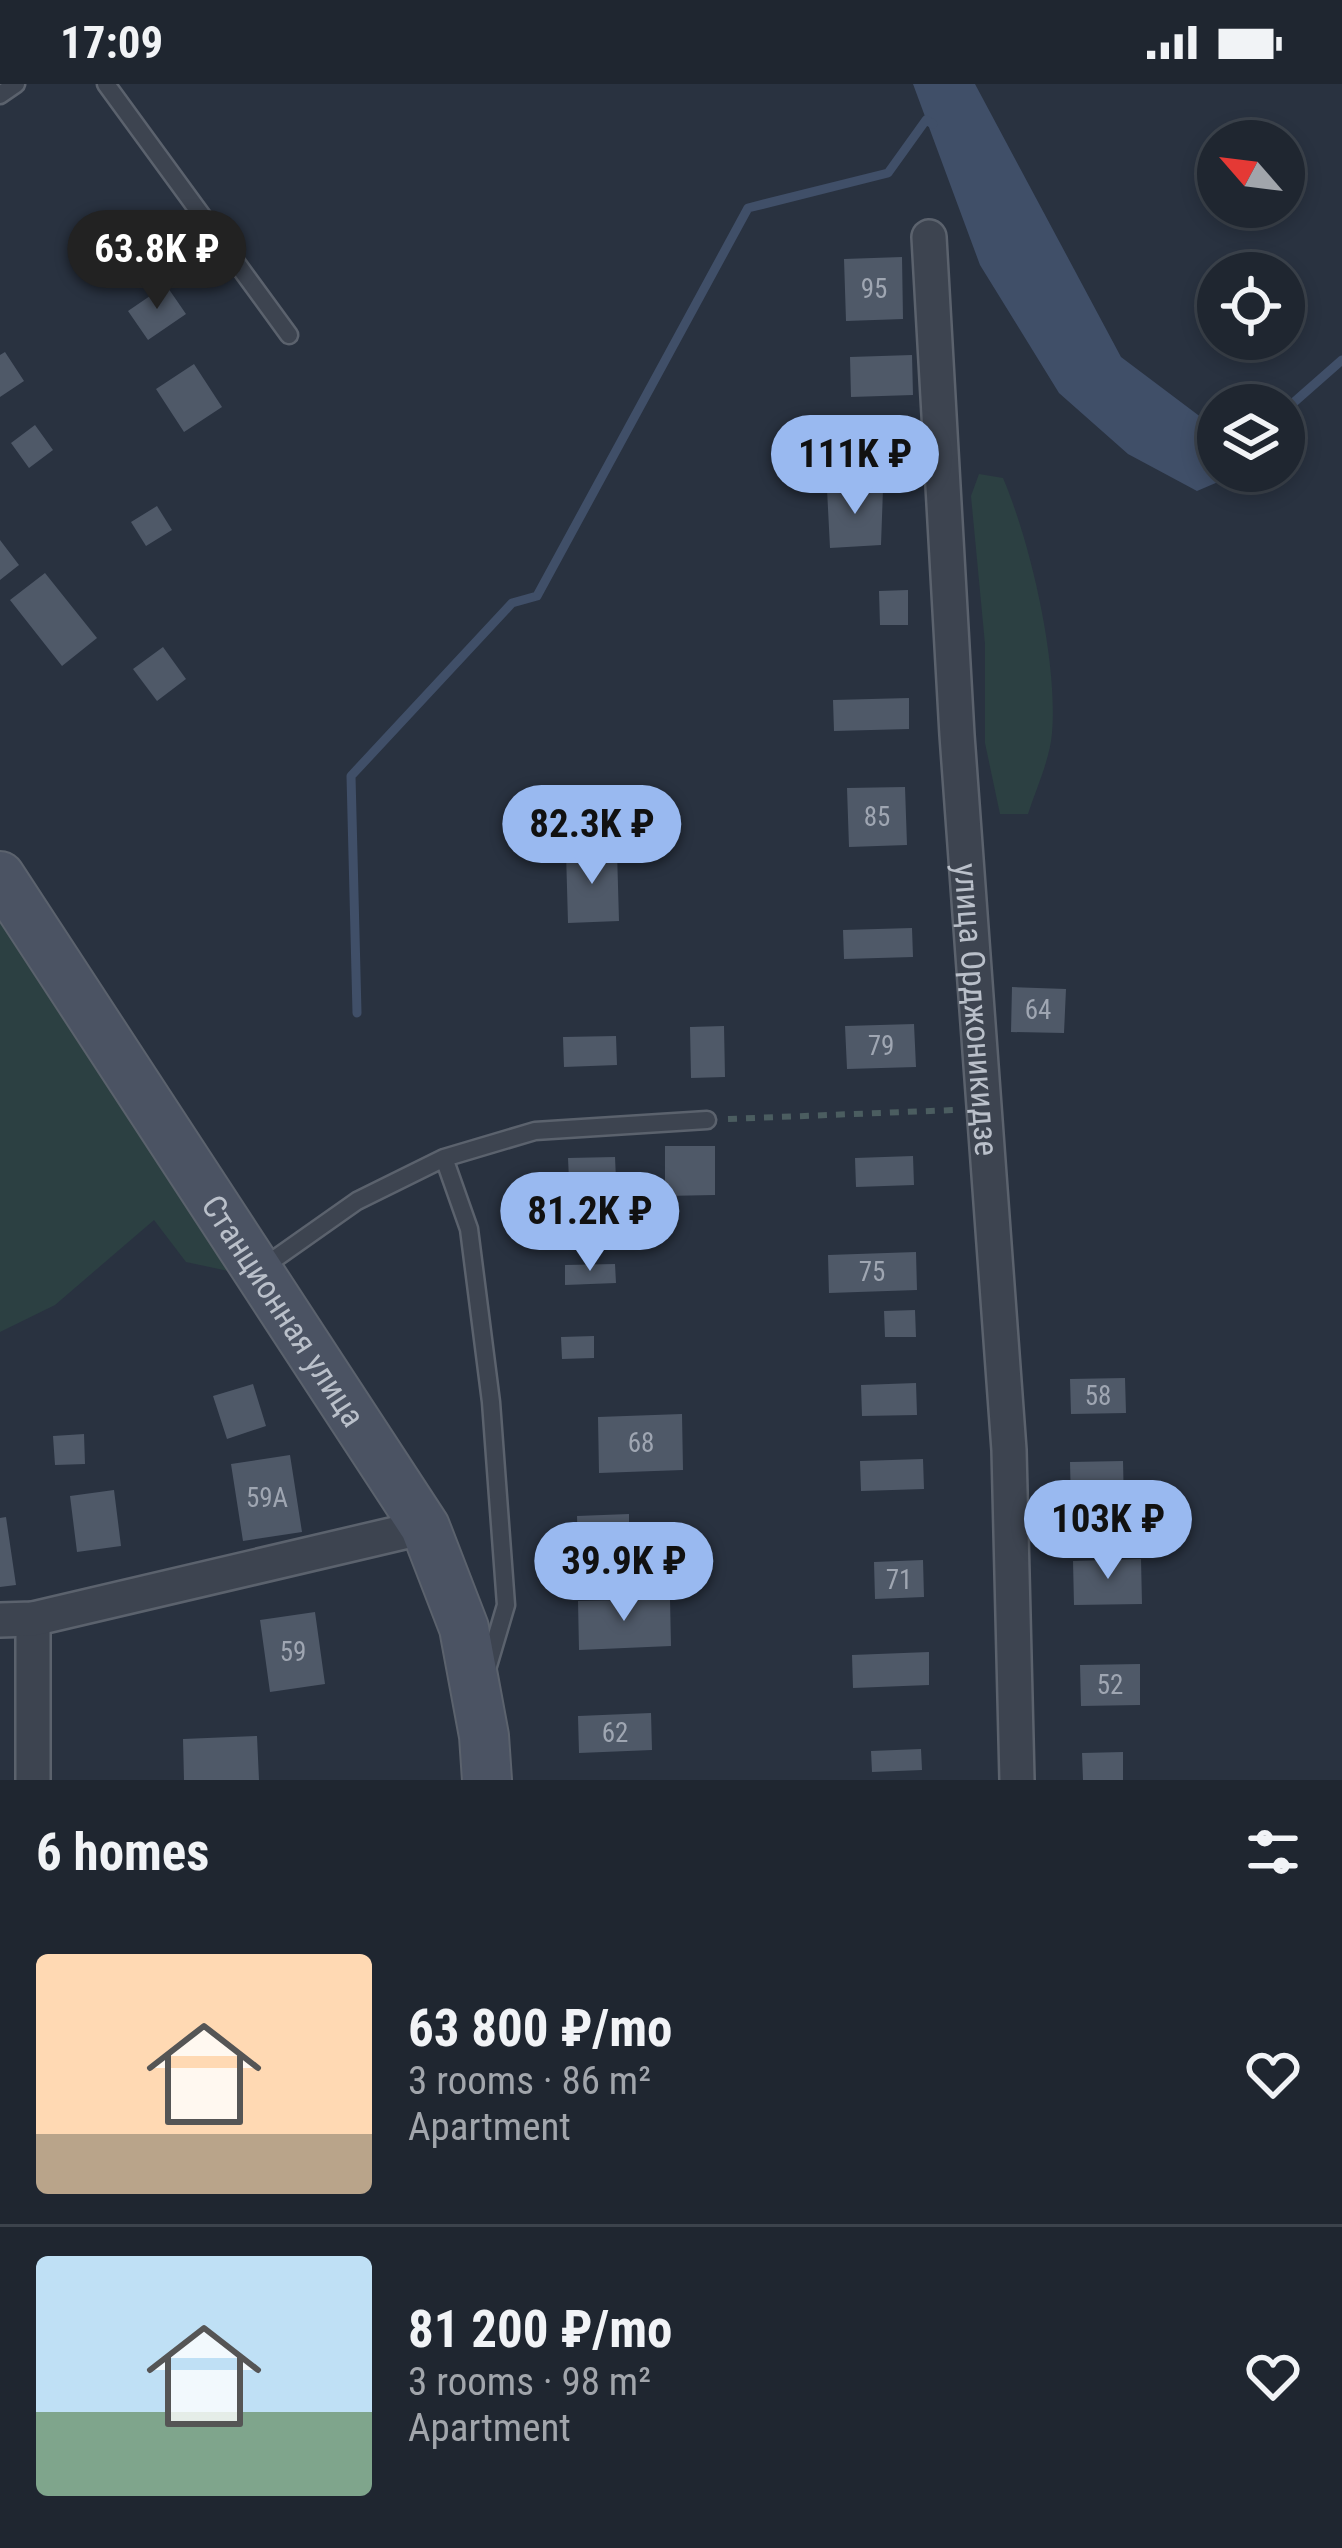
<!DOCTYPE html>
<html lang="en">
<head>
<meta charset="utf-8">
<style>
	:root { --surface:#1f2630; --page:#272e38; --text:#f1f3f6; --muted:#a1a5ab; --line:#3c434c; --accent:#99b9f0 }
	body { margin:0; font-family:"Roboto Condensed",sans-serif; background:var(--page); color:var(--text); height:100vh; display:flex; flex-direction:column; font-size:45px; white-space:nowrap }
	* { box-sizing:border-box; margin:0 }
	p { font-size:39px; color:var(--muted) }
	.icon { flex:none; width:66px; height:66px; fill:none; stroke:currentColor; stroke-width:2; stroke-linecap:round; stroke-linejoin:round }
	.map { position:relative; height:1696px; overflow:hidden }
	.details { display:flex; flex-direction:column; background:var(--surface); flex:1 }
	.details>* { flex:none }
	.needle { width:78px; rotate:298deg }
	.buttons { position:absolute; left:1197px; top:36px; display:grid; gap:24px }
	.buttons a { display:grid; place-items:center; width:108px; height:108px; border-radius:50%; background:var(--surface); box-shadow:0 6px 18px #0003,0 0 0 3px var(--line); font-size:60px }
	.price { position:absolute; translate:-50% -102px; padding:0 27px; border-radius:42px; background:var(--accent); color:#111; font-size:39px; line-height:78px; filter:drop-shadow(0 3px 6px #0008) }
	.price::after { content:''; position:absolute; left:50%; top:72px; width:36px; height:27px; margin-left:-18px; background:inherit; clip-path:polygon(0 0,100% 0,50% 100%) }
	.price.on { background:#222; color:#fff }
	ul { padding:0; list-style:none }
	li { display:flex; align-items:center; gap:36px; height:300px; padding:0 36px }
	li+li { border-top:3px solid var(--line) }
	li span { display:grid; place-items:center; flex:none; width:336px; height:240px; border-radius:12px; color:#555 }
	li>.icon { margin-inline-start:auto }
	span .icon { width:144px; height:144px; fill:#fffc; stroke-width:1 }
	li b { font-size:51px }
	h2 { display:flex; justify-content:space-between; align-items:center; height:144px; padding:0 36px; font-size:51px }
	.status { display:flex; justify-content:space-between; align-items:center; height:84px; padding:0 60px; background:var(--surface); direction:ltr }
	.status svg { height:33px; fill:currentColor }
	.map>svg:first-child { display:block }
	.green { fill:#2c4042 }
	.water { fill:#404f68 }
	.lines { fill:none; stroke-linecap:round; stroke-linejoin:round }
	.stream { stroke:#404f68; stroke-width:9 }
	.building { fill:#4f5968 }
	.lane-casing { stroke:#5b626d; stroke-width:21 }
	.street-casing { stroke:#5b626d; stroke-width:38 }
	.secondary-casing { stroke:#5b626d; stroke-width:52 }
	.path { stroke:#4b5d60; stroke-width:6; stroke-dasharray:9 9; stroke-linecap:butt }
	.lane { stroke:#3d4450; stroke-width:16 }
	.street { stroke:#3d4450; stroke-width:33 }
	.secondary { stroke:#4b5363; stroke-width:48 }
	.labels { text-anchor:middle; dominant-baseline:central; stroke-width:9; stroke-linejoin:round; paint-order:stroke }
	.number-label { font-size:27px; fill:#9fa6b2 }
	.street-label { font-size:33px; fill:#bac0ca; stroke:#212935 }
</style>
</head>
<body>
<div class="status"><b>17:09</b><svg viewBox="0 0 49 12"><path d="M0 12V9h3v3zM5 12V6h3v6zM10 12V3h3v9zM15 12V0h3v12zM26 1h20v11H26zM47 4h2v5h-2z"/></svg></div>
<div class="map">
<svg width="1342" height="1696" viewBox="0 0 1342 1696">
	<rect width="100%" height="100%" fill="#293240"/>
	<path class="green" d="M 979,390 L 1003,394 C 1031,460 1058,578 1052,649 C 1050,675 1036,705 1028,730 L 1000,730 L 985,659 L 985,560 L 971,412 Z
		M 0,827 L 233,1188 L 186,1178 L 154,1136 L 55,1221 L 0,1248 Z"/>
	<path class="water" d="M 913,0 L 975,0 L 1121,273 L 1218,346 L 1218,387 L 1232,387 L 1232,392 L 1197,407 L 1128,370 L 1059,309 L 980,181 Z"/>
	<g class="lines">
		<path class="stream" d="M 1284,327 L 1342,276
			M 357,929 L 351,692 L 512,519 L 537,512 L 748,124 L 888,89 L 926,36 L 933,40"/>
	</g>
	<path class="building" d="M 902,173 L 903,235 L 846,237 L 844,175 Z
		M 166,201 L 186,230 L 148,256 L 128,227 Z
		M 5,268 L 24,297 L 0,313 L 0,271 Z
		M 912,271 L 913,311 L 851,313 L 850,273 Z
		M 194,280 L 222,323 L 184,348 L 156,305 Z
		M 35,341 L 53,366 L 29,384 L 11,359 Z
		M 827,405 L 883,405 L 881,461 L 830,464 Z
		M 157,422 L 172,446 L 146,462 L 131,438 Z
		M 0,456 L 19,481 L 0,496 Z
		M 45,489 L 97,554 L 62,582 L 10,516 Z
		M 908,506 L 908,541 L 880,541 L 879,507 Z
		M 163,563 L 186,595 L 157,617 L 133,585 Z
		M 909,614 L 909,645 L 834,647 L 833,616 Z
		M 905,703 L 907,761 L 849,763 L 847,704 Z
		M 617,767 L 619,837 L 568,839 L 566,768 Z
		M 912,844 L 913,873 L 844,875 L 843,846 Z
		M 1012,903 L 1066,905 L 1064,949 L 1011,948 Z
		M 914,940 L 916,983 L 847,985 L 845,942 Z
		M 724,942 L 725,993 L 691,994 L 690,943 Z
		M 616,952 L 617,981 L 564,983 L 563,953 Z
		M 665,1062 L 715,1062 L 715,1111 L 665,1112 Z
		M 913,1072 L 914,1101 L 856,1103 L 855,1074 Z
		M 615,1073 L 617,1117 L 570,1118 L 568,1074 Z
		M 916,1168 L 917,1206 L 829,1209 L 828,1171 Z
		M 615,1180 L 616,1199 L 565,1201 L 565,1181 Z
		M 915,1226 L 916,1253 L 885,1253 L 884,1227 Z
		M 594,1252 L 594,1274 L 562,1275 L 561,1253 Z
		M 1125,1294 L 1126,1329 L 1071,1330 L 1070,1295 Z
		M 916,1299 L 917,1331 L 862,1332 L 861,1301 Z
		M 253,1300 L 266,1342 L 227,1355 L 213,1312 Z
		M 682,1330 L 683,1386 L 599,1389 L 598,1333 Z
		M 84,1350 L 85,1380 L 55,1381 L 53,1352 Z
		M 290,1371 L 302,1448 L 243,1457 L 231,1380 Z
		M 923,1375 L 924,1405 L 861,1407 L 860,1377 Z
		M 1123,1377 L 1124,1421 L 1071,1422 L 1070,1378 Z
		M 114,1406 L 121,1462 L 77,1468 L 70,1412 Z
		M 629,1430 L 629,1466 L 578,1468 L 577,1432 Z
		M 6,1433 L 16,1501 L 0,1503 L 0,1434 Z
		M 1141,1475 L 1142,1520 L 1074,1521 L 1073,1477 Z
		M 923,1476 L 924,1513 L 875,1515 L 874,1478 Z
		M 670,1515 L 671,1562 L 579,1566 L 578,1517 Z
		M 315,1528 L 325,1600 L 270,1608 L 260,1536 Z
		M 929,1568 L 929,1601 L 853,1604 L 852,1571 Z
		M 1140,1580 L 1140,1621 L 1081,1622 L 1080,1581 Z
		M 651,1629 L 652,1666 L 579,1669 L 578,1632 Z
		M 257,1652 L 259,1696 L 184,1696 L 183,1655 Z
		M 921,1665 L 922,1686 L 872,1688 L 871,1667 Z
		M 1123,1668 L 1123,1696 L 1083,1696 L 1082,1669 Z"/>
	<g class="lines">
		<g class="lane-casing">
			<path id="lane" d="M 106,0 L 289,251
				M 0,11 L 16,0
				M 444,1074 L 469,1145 L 491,1318 L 506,1521 L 485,1592
				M 259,1186 L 357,1117 L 444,1074 L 535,1047 L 707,1036"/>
		</g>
		<g class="street-casing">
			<g id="street">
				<path id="s1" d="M 929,153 L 957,651 L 1009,1366 L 1017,1696"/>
				<path d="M 33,1535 L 33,1696"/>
				<path d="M 0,1536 L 33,1535 L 425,1443"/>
			</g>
		</g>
		<g class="secondary-casing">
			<g id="secondary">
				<path id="s2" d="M 0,792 L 425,1443 L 464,1544 L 484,1652 L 487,1696"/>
			</g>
		</g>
		<path class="path" d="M 728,1035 L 955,1026"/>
		<use href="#lane" class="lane"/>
		<use href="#street" class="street"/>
		<use href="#secondary" class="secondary"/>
	</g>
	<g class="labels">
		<g class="number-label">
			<text x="874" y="205">95</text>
			<text x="877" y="733">85</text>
			<text x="1038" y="926">64</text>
			<text x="881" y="962">79</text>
			<text x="872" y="1188">75</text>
			<text x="1098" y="1312">58</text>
			<text x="641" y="1359">68</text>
			<text x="267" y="1414">59А</text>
			<text x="899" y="1496">71</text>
			<text x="293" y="1568">59</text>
			<text x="1110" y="1601">52</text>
			<text x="615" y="1649">62</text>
		</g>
		<g class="street-label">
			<text stroke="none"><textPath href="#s1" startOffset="774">улица Орджоникидзе</textPath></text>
			<text stroke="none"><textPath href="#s2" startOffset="519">Станционная улица</textPath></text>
		</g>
	</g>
</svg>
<div class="buttons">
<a><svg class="needle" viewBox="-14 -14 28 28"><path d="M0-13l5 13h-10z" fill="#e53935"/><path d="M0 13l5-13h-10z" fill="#a1a5ab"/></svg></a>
<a><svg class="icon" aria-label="locate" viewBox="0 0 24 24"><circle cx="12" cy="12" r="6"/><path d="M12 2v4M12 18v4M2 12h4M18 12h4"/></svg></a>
<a><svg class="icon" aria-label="layers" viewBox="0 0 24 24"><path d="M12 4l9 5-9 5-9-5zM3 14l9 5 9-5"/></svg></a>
</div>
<b class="price on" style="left:157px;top:228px">63.8K ₽</b>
<b class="price" style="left:855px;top:433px">111K ₽</b>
<b class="price" style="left:592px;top:803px">82.3K ₽</b>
<b class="price" style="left:590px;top:1190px">81.2K ₽</b>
<b class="price" style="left:1108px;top:1498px">103K ₽</b>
<b class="price" style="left:624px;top:1540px">39.9K ₽</b>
</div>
<section class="details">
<h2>6 homes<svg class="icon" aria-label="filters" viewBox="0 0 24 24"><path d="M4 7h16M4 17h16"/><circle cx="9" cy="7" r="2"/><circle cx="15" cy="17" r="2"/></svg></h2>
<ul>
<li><span style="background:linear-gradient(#ffd9b3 75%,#b9a48a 0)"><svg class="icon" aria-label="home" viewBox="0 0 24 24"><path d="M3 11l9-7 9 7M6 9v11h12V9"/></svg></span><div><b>63 800 ₽/mo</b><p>3 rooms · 86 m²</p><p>Apartment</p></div><svg class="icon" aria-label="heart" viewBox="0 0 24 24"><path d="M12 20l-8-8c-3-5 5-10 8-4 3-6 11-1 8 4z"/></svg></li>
<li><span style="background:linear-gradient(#bfe0f5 65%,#7fa58c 0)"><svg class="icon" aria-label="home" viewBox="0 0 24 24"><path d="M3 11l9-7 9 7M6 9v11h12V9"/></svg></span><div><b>81 200 ₽/mo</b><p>3 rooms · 98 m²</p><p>Apartment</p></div><svg class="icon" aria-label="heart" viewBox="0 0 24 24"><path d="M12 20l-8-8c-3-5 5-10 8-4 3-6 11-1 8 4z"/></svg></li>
</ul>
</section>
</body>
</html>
